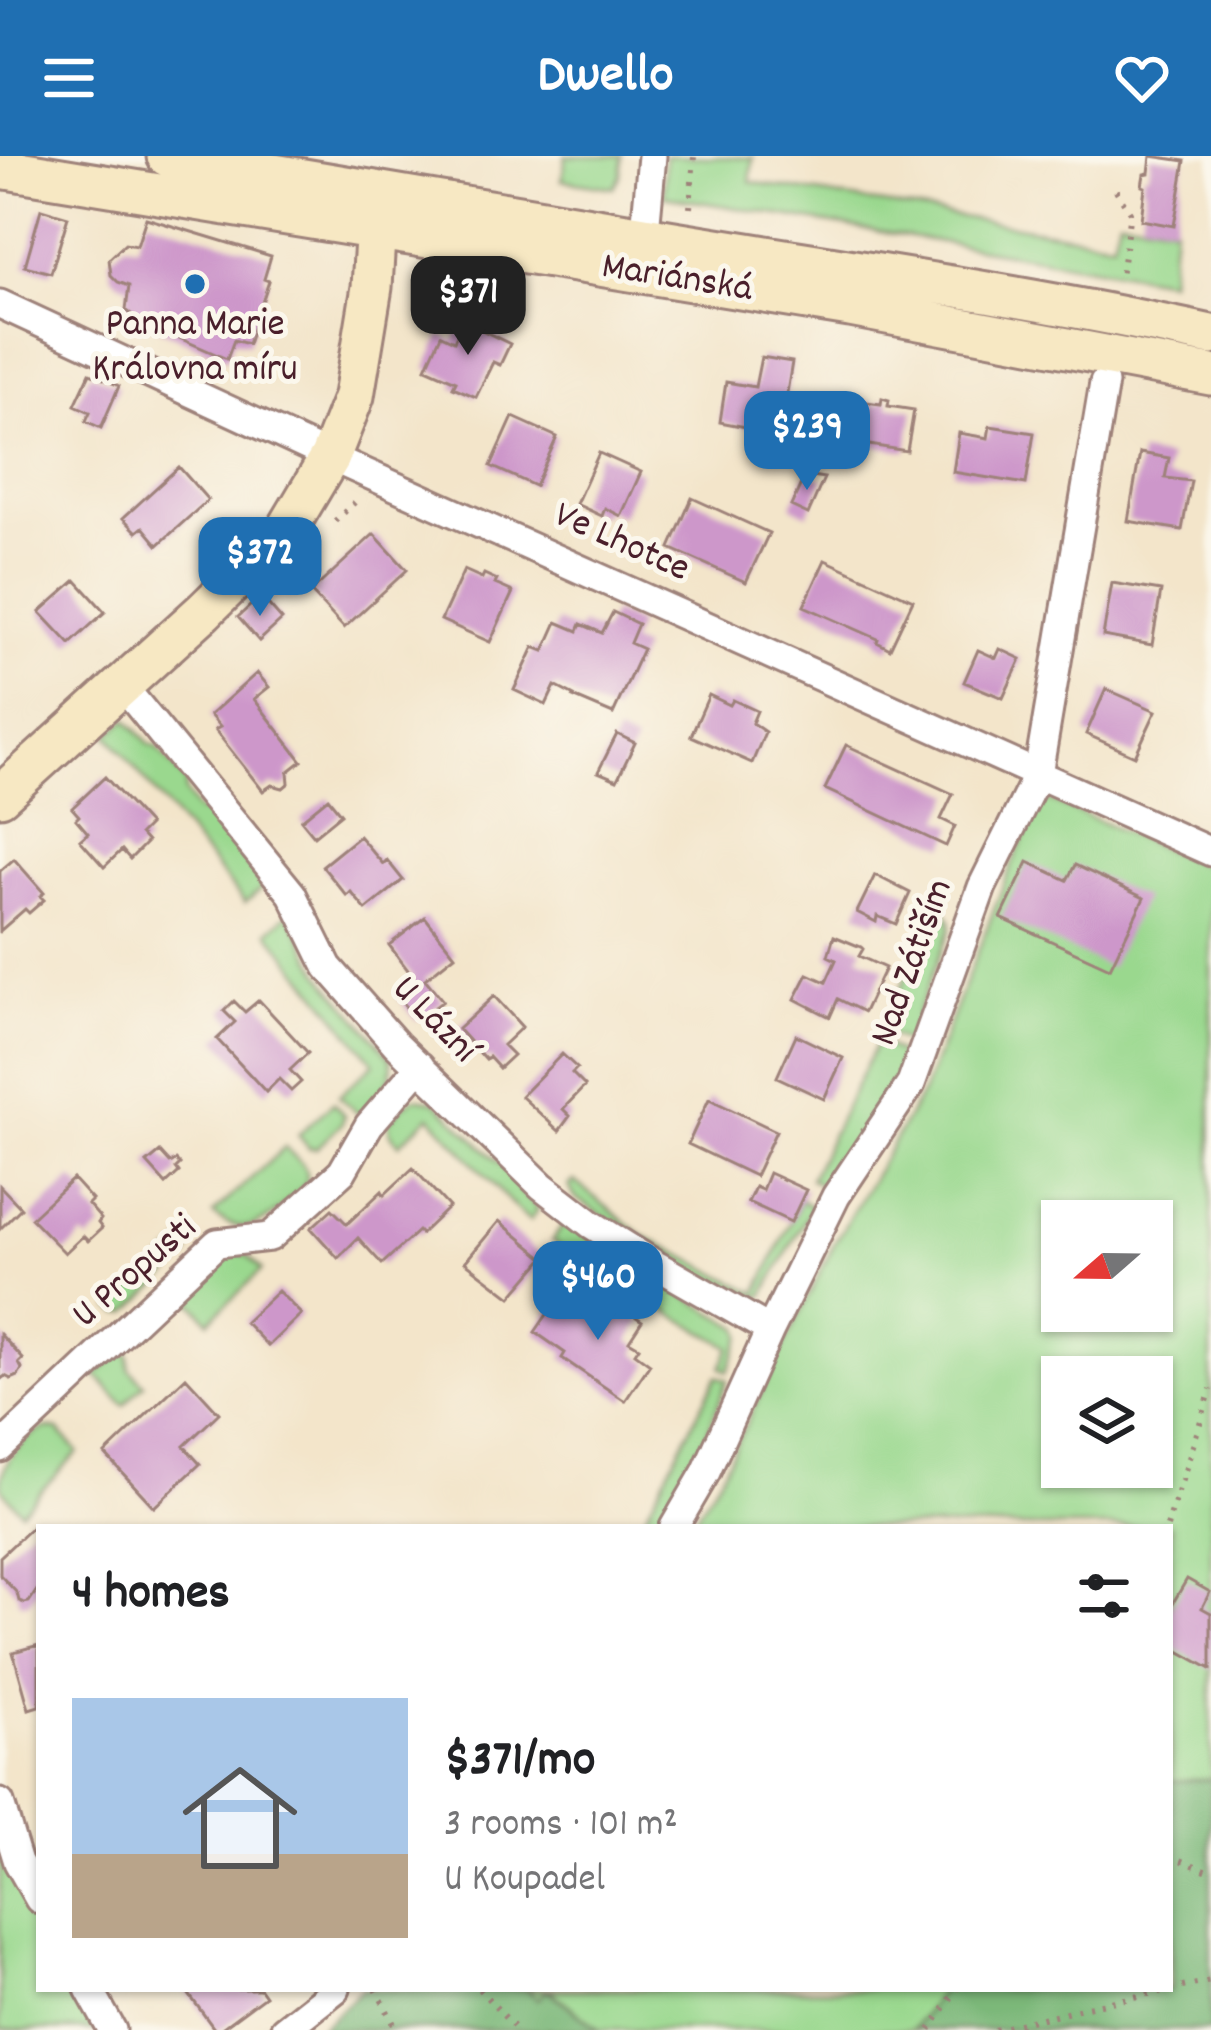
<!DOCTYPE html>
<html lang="en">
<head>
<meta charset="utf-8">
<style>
	:root { --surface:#fff; --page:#f6f6f6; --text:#202124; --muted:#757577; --line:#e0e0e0; --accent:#1f6fb2 }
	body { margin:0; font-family:Dekko,sans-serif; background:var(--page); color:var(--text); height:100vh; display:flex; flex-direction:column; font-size:45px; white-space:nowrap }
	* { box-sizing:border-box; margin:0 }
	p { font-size:39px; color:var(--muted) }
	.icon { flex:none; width:66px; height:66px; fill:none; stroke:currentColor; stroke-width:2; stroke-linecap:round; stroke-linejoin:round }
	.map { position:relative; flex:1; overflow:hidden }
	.side { position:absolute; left:36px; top:1368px; width:1137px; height:468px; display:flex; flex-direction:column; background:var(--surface); border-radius:0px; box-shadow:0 3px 9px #0004 }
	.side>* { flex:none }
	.needle { width:78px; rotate:250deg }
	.fabs { position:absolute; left:1041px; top:1044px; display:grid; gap:24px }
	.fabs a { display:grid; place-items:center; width:132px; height:132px; border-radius:0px; background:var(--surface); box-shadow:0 3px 9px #0004; font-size:60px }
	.price { position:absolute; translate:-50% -102px; padding:0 27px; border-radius:24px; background:var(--accent); color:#fff; font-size:39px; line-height:78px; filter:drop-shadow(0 3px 6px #0008) }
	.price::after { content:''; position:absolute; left:50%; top:72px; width:36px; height:27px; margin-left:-18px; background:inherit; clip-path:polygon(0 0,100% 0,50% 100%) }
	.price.current { background:#222; color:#fff }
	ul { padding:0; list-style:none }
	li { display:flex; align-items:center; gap:36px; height:300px; padding:0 36px }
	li+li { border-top:3px solid var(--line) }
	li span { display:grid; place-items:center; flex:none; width:336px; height:240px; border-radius:0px; color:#555 }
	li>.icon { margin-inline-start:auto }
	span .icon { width:144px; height:144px; fill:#fffc; stroke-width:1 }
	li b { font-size:51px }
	h2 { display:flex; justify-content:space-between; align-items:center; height:144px; padding:0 36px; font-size:51px }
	header { display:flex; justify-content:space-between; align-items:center; height:156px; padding:0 36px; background:var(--accent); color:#fff; font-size:54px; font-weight:700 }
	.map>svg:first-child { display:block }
	.green { fill:#9ad88e; stroke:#727c5c; stroke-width:3; fill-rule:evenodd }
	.forest { fill:#7bb879; stroke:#626c52; stroke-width:3 }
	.building { fill:#cd97ca }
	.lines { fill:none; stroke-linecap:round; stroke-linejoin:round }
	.street-casing { stroke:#9e827a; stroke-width:33 }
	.secondary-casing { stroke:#9e827a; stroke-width:45 }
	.path { stroke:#9e827a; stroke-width:6; stroke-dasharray:3 9; stroke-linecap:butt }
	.street { stroke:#fff; stroke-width:27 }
	.secondary { stroke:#f7e8c3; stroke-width:39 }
	.poi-dot { fill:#1f6fb2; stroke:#fbf7ec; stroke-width:4.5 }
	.labels { text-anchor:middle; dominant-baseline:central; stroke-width:10; stroke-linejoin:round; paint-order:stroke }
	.street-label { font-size:39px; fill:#4a1f2b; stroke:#fbf7ec }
	.poi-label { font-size:39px; fill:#4a1f2b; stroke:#fbf7ec }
</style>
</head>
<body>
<header><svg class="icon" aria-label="menu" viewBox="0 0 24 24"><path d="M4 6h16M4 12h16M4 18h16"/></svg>Dwello<svg class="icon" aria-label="heart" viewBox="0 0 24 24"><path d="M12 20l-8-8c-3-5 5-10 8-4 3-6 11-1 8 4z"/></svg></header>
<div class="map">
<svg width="1211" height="1874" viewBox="0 0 1211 1874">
	<rect width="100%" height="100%" fill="#fbf7ec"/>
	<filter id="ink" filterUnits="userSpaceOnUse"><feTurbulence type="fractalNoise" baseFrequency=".00833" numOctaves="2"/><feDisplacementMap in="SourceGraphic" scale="24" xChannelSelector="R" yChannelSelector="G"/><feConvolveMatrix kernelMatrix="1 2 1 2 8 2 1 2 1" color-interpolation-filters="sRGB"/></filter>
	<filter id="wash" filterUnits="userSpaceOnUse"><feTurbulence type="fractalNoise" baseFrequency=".004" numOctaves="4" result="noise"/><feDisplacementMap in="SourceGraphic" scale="48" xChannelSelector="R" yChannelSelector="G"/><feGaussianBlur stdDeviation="2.7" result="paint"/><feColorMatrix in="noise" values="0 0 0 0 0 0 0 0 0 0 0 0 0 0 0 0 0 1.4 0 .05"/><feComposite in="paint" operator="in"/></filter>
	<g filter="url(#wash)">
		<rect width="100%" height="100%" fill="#f3e5ca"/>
		<path class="green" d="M 566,0 L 622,0 L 621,19 L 614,32 L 562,24 Z
			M 665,0 L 753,2 L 750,26 L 1113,86 L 1119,62 L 1174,70 L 1169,124 L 664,40 Z
			M 127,563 L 150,589 L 156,590 L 186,626 L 185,636 L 197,655 L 212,657 L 259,720 L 262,732 L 245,747 L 108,579 Z
			M 1042,641 L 1211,713 L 1211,1623 L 1170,1625 L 1170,1371 L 689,1371 L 722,1317 L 834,1088 L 923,935 L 1008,718 ZM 1062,1065 L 1152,1065 L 1152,1155 L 1062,1155 ZM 1062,1221 L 1152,1221 L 1152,1311 L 1062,1311 Z
			M 937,749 C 947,757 952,761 950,774 L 919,852 L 910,888 L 882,875 Z
			M 289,757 L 320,817 L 391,902 C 395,928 379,940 363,958 L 357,957 L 339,940 L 374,907 L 268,776 Z
			M 878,884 L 908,903 L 906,915 L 826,1032 L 810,1023 Z
			M 415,942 L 435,945 L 521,1028 L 519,1033 L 537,1053 L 530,1065 L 516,1053 L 430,960 L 399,988 L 390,977 L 388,967 L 404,949 Z
			M 333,947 L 344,959 L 342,967 L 317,992 L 309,992 L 298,979 Z
			M 285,991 C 295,1002 313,1014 305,1029 C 277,1055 251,1090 213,1058 Z
			M 574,1025 L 642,1079 L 757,1137 L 801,1044 L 812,1051 L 763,1140 L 756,1141 L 750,1148 L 745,1149 L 575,1042 L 569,1030 Z
			M 566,1066 L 573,1066 L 594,1083 L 595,1089 L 584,1108 L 552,1084 Z
			M 184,1085 L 190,1093 L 189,1100 L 129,1156 L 120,1157 L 112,1152 Z
			M 232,1096 L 247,1099 L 262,1114 L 209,1165 L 182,1135 L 213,1100 Z
			M 617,1110 L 623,1110 L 642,1122 L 648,1119 L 740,1172 L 742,1180 L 728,1215 L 721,1211 L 730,1191 L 609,1122 Z
			M 123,1194 L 129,1199 L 129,1213 L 144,1228 L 124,1249 L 96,1219 Z
			M 717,1220 L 727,1224 L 708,1276 L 658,1371 L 639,1371 Z
			M 47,1272 L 58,1274 L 78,1296 L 21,1355 C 15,1348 5,1339 1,1331 C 0,1306 26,1278 47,1272 Z
			M 0,1691 L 39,1766 L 39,1833 L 75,1833 L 97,1874 L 0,1874 Z
			M 526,1833 L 943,1833 L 912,1874 L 600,1874 L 548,1833 L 538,1843 Z"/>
		<path class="forest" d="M 1211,1623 L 1211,1874 L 912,1874 L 943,1833 L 1170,1833 L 1170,1625 Z
			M 362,1833 L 526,1833 L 538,1843 L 547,1833 L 600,1874 L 318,1874 Z"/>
		<g id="blocks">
			<path class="building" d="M 1151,0 L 1185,5 L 1174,70 L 1141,64 L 1145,31 L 1142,30 L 1144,18 L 1149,17 Z
				M 41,53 L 68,61 L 51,117 L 25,110 Z
				M 146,62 L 271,100 L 264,123 L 269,125 L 248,188 L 234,184 L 227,203 L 138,164 L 126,154 L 129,130 L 118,126 L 111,119 L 109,103 L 125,88 L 137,90 Z
				M 463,165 L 510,188 L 500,209 L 493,206 L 476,241 L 453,231 L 456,225 L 426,212 L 441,179 L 454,185 Z
				M 761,201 L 792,206 L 782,267 L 753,263 L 751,272 L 720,266 L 726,226 L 755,231 Z
				M 90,217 L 119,230 L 101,272 L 86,265 L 90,256 L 75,249 Z
				M 882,242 L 889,244 L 888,250 L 914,254 L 907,295 L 844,285 L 851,244 L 881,248 Z
				M 513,261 L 557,281 L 535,330 L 491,310 Z
				M 990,270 L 1034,277 L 1026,328 L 953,316 L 959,277 L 988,282 Z
				M 599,297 L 641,316 L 621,360 L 605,352 L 602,360 L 576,348 Z
				M 1140,297 L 1169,302 L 1165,322 L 1191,325 L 1182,374 L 1128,365 Z
				M 179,311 L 208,344 L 158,389 L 143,371 L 137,376 L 123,362 Z
				M 805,319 L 824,322 L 808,358 L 791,350 Z
				M 692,342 L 769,377 L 746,426 L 670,392 Z
				M 374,378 L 407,414 L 344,472 L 311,436 Z
				M 825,404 L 913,444 L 890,493 L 877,486 L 878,483 L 804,450 Z
				M 464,414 L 482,422 L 484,418 L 497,424 L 495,428 L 513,436 L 490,486 L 441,464 Z
				M 76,424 L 105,456 L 70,488 L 40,456 Z
				M 1112,427 L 1161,435 L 1152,489 L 1103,480 Z
				M 261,440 L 282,464 L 259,485 L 238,461 Z
				M 613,456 L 638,468 L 630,487 L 643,493 L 613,558 L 573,541 L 574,540 L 555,530 L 546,549 L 514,534 L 534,491 L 544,495 L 557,466 L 578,475 L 581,468 L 602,477 Z
				M 1000,493 L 1021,503 L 1003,542 L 964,526 L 978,494 L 996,502 Z
				M 257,517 L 269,531 L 254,543 L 302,605 L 288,616 L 289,627 L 283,632 L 272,629 L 263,635 L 215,574 L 220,571 L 210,559 Z
				M 1106,533 L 1156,555 L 1135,600 L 1086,578 Z
				M 709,539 L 730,549 L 733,544 L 757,555 L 752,567 L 765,576 L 752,607 L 691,580 Z
				M 617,578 L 635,587 L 617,624 L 598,616 Z
				M 846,589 L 953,638 L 941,663 L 955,670 L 946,690 L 825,633 Z
				M 105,621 L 149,669 L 140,678 L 147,686 L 130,703 L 122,694 L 104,711 L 80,684 L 88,677 L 76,663 L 79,660 L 72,652 Z
				M 328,642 L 341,658 L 314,680 L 301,664 Z
				M 359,680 L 383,708 L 387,704 L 403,724 L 366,754 L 351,736 L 347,740 L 322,710 Z
				M 14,703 L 44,737 L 40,740 L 44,744 L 29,757 L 25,753 L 0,775 L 0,715 Z
				M 1028,706 L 1067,724 L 1075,709 L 1144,742 L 1110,812 L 1001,762 Z
				M 875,719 L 910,737 L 896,768 L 877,760 L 876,766 L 857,756 Z
				M 425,761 L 455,799 L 425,823 L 443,845 L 417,865 L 396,839 L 414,822 L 389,789 Z
				M 834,780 L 861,791 L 863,793 L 859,800 L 885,812 L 864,856 L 838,843 L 830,861 L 795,843 L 808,818 L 826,826 L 836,804 L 828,800 Z
				M 494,840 L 522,871 L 503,889 L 513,899 L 499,912 L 489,901 L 486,904 L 458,873 Z
				M 259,844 L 308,897 L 290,914 L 301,926 L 291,935 L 279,923 L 266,936 L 217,883 L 235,866 L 224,855 L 234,845 L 245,856 Z
				M 796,879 L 843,902 L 824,943 L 777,921 Z
				M 562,898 L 577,912 L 572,917 L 585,930 L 563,953 L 570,960 L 559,975 L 521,940 Z
				M 709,943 L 776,975 L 755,1020 L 688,988 Z
				M 160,996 L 170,1007 L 176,1004 L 180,1008 L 176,1012 L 179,1016 L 166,1028 L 147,1007 Z
				M 413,1012 L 449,1051 L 421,1078 L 418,1075 L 382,1108 L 358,1082 L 338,1102 L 311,1072 L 332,1053 L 347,1068 L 382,1035 L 384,1039 Z
				M 769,1017 L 806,1034 L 791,1066 L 748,1046 L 755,1031 L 762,1034 Z
				M 73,1023 L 92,1044 L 88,1048 L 101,1063 L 98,1067 L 102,1072 L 88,1085 L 83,1080 L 65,1097 L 31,1062 Z
				M 0,1030 L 21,1052 L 0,1073 Z
				M 499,1065 L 544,1102 L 511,1141 L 465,1106 Z
				M 278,1135 L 301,1158 L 268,1190 L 245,1166 Z
				M 600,1136 L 642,1165 L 629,1185 L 639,1191 L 635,1197 L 650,1208 L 625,1245 L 562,1202 L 565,1197 L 535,1176 L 557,1144 L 578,1158 L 586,1157 Z
				M 0,1178 L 23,1203 L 19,1207 L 22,1213 L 18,1220 L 11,1223 L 5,1220 L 0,1224 Z
				M 186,1221 L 219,1257 L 184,1290 L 200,1308 L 154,1351 L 105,1298 Z
				M 32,1371 L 39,1378 L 39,1431 L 29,1446 L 24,1447 L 19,1445 L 17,1437 L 0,1419 L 0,1401 Z
				M 1187,1423 L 1210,1436 L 1202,1452 L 1211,1457 L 1211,1513 L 1170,1490 L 1170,1452 Z
				M 39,1489 L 39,1550 L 29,1553 L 13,1496 Z
				M 185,1833 L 260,1833 L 265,1840 L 219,1874 L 215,1874 Z"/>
		</g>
	</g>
	<g filter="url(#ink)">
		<use href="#blocks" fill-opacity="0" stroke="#9e827a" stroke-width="3"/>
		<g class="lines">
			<g class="street-casing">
				<path id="street" d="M 643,97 L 652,0
					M 0,148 L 330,301 L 1211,696
					M 121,528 L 292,738 L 328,811 L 396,888 L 542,1030 L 591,1068 L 656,1109 L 770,1174
					M 0,1292 L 217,1087 L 270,1081 L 342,1016 L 369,969 L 420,910
					M 674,1371 L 706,1316 L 770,1174 L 836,1040 L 911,928 L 982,731 L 1038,618 L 1104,227
					M 0,1647 L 18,1706 L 39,1743
					M 89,1833 L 112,1874
					M 284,1874 L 336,1833"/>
			</g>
			<g class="secondary-casing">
				<path id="secondary" d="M 167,0 C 326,27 485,54 644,80 C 834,112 1023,138 1211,179
					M 0,12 L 850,151 L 1211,219
					M 0,640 L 204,455 L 286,375 L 330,301 L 354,240 L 372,131 L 377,50"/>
			</g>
			<path class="path" d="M 1116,34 L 1130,56 L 1121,121
				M 690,52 L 694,0
				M 335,365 L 356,345
				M 1167,1371 L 1211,1233
				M 1170,1700 L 1211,1716
				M 376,1833 L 397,1874
				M 479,1833 L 517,1874
				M 930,1874 L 957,1833
				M 995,1874 L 1082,1852 L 1211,1825"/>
			<use href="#street" class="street"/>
			<use href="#secondary" class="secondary"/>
		</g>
	</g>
	<circle class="poi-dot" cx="195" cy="128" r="12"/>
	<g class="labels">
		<g class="street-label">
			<text transform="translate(677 124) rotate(9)">Mariánská</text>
			<text transform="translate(621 388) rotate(24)">Ve Lhotce</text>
			<text transform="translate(914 807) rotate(-70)">Nad Zátiším</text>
			<text transform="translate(433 865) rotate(46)">U Lázní</text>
			<text transform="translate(136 1117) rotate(-41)">U Propusti</text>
		</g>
		<g class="poi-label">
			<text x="195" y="170">Panna Marie<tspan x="195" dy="45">Královna míru</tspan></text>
		</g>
	</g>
</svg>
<div class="fabs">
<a><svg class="needle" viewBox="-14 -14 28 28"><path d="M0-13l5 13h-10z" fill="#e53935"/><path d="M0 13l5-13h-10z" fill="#757577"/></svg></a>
<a><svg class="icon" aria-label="layers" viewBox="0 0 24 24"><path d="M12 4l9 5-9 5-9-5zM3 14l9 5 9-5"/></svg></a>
</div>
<b class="price current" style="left:468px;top:202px">$371</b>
<b class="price" style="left:807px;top:337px">$239</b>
<b class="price" style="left:260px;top:463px">$372</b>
<b class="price" style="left:598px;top:1187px">$460</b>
<section class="side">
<h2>4 homes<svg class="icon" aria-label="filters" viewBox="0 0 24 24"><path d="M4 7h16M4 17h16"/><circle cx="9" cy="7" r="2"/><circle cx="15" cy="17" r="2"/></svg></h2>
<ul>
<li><span style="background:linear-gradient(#a9c7e8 65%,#b9a48a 0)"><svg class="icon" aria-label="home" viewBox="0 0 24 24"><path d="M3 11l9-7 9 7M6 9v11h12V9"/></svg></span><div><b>$371/mo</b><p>3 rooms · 101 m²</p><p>U Koupadel</p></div></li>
</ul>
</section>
</div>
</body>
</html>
